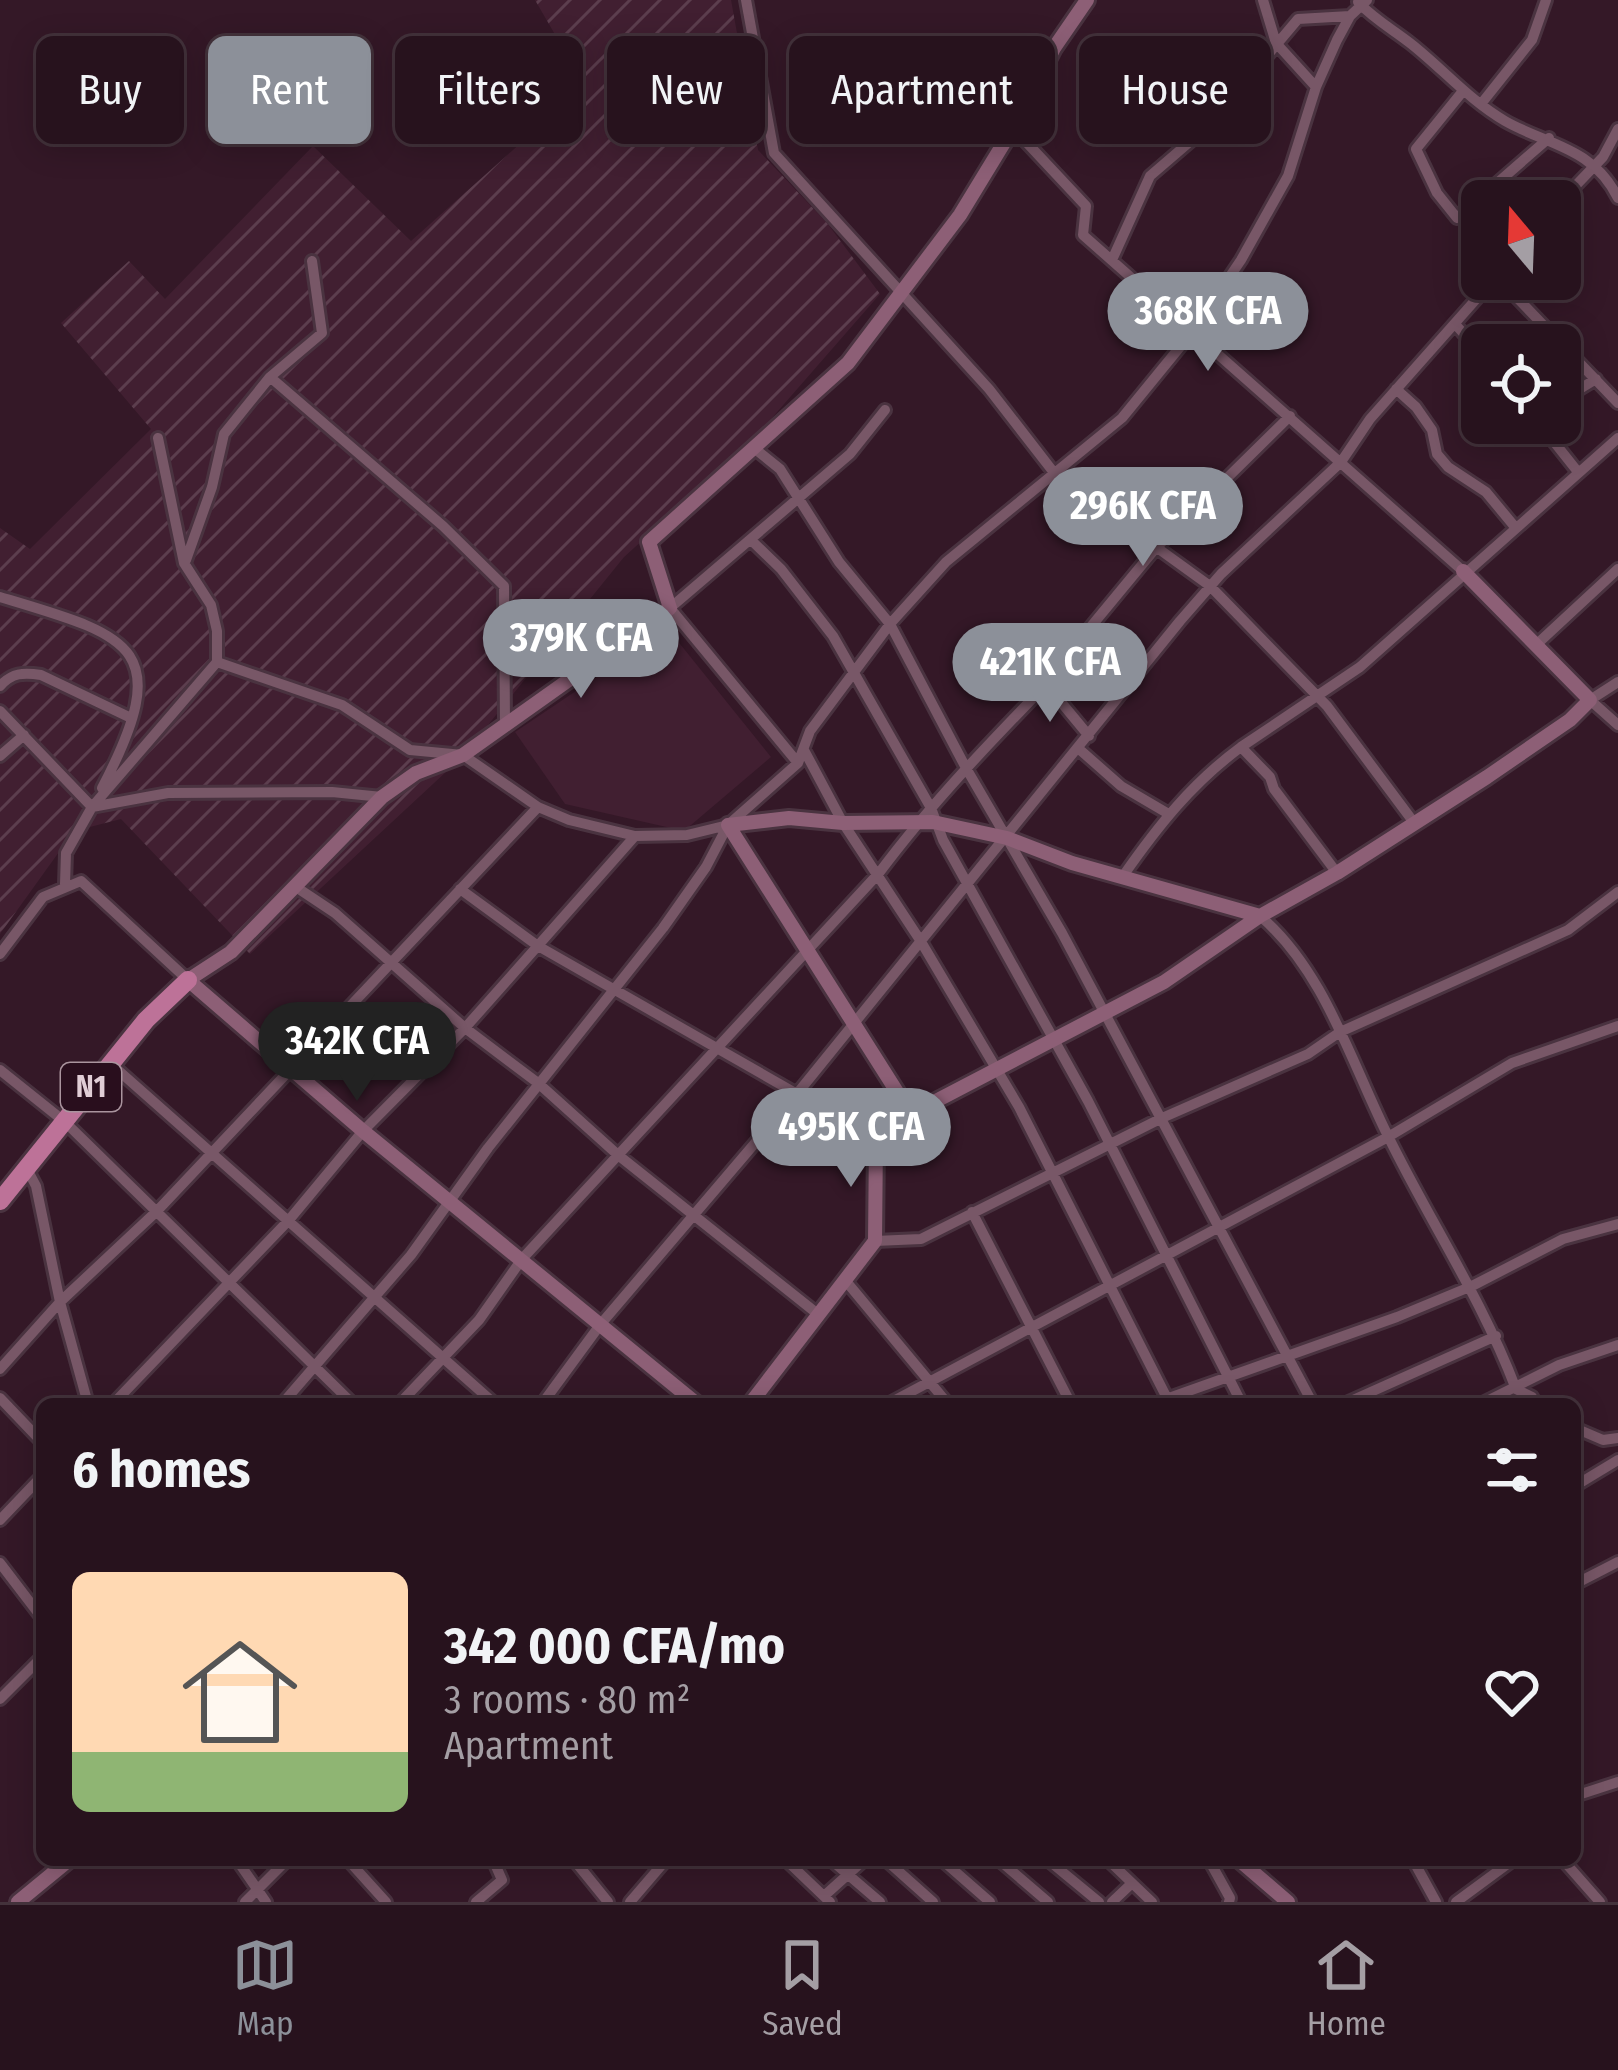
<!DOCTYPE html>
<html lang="en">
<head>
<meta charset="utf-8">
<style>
	:root { --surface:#27121d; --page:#2f1b26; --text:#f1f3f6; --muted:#a49ea4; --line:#43323b; --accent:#8c9099 }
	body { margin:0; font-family:"Fira Sans Condensed",sans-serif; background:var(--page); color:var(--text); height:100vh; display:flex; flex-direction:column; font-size:45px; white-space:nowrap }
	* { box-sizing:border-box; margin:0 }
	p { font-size:39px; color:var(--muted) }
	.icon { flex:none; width:66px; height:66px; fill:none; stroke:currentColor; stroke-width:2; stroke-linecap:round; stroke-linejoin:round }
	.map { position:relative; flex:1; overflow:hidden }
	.side { position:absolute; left:36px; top:1398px; width:1545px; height:468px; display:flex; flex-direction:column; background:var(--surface); border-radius:18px; box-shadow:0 6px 30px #0003,0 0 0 3px var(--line) }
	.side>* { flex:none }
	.hud { position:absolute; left:36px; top:36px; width:1548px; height:108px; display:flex; gap:24px }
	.needle { width:78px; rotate:341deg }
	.buttons { position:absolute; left:1461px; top:180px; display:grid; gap:24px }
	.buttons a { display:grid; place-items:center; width:120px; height:120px; border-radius:18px; background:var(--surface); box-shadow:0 6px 30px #0003,0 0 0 3px var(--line); font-size:60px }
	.price { position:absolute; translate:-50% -102px; padding:0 27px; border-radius:42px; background:var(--accent); color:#fff; font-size:39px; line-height:78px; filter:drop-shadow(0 3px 6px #0008) }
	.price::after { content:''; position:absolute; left:50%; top:72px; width:36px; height:27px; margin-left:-18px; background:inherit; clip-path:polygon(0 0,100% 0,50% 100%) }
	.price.current { background:#222; color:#fff }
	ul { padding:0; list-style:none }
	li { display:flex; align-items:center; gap:36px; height:300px; padding:0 36px }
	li+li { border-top:3px solid var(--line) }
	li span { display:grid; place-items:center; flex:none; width:336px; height:240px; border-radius:18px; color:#555 }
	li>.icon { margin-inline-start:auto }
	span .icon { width:144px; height:144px; fill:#fffc; stroke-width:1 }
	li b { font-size:51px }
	h2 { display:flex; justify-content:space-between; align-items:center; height:144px; padding:0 36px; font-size:51px }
	.chip { padding:0 42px; border-radius:18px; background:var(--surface); box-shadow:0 6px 30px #0003,0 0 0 3px var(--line); font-size:42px; line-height:108px }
	.chip.current { background:var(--accent); color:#fff }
	.menu { display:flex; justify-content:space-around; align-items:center; height:168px; border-top:3px solid var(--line); background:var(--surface); font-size:33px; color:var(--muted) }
	.menu a { display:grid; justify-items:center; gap:6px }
	.menu .current { color:var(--accent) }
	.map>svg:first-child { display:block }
	.built { fill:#411f31 }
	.industrial { fill:url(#industrial-furrows) }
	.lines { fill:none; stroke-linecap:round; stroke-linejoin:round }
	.street-casing { stroke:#4a3340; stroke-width:16 }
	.secondary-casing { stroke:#4a3340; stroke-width:20 }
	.highway-casing { stroke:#4a3340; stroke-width:24 }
	.street { stroke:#785767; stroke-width:10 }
	.secondary { stroke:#8d5f76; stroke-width:14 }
	.highway { stroke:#bd7298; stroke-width:18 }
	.labels { text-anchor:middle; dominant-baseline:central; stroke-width:9; stroke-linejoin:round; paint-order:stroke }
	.shield { fill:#290e1d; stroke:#aa949e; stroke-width:3 }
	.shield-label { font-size:30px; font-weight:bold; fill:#e1cdd6 }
</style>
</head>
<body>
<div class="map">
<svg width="1618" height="1902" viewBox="0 0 1618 1902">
	<defs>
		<pattern id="industrial-furrows" width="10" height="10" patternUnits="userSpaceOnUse" patternTransform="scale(3)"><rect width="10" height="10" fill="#411f31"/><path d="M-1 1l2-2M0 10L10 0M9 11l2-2" fill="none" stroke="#5c3e4e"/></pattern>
	</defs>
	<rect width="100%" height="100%" fill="#341827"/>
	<path class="built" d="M 668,629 L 771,757 L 684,831 L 565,804 L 515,732 Z"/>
	<path class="industrial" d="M 535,0 L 731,0 L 758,150 L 827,223 L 880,294 L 750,443 L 624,557 L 462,757 L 250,954 L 121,819 L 74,831 L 0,934 L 0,528 L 30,549 L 151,429 L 61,323 L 129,261 L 165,299 L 313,146 L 411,241 L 585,86 Z"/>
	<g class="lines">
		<g class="street-casing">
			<path id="street" d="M 746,0 L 774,153 L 989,389 L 1055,474 L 1210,586 L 1327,706 L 1415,824
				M 1263,0 L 1276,43 L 1316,87
				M 1358,2 C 1374,19 1392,29 1410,43 C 1442,68 1469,100 1505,121 C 1547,145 1593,147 1618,198
				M 1463,91 L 1416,149 L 1437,193 L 1457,218 L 1549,138
				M 1481,104 L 1532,40 L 1546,0
				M 1013,128 L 1086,206 L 1083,235 L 1463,571
				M 1560,202 L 1603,157 L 1618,129
				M 1112,260 L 1150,176 L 1207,127 L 1298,19 L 1350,16
				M 1499,279 L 1618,403
				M 1455,324 L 1482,354
				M 270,377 L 443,526 L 504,586 L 505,725
				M 1396,389 L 1416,407 L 1432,430 L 1437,454 L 1448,467 L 1486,492 L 1515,527
				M 1560,401 L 1596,379
				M 1539,423 L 1578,472
				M 754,448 L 780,469 L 839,562 L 890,624 L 966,768 L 1062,933 L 1313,1404
				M 752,541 L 781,569 L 833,636 L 931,808 L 943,840 L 1088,1101 L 1242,1404
				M 186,560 L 212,487 L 224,434 L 270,377 L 322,333 L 312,261
				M 0,597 C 130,636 177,645 102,788
				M 1536,645 L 1618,569
				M 217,662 L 342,705 L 410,750 L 463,755 L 538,807 L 569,820 L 635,836 L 687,835 L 728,825
				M 1618,682 L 1590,700 L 1618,725
				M 1046,684 L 1089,736
				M 0,686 C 12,673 23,672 41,675 L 131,718
				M 0,711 L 92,807
				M 1079,749 L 1121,786 L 1167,813
				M 804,750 L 843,823 L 920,940 L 1019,1107 L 1170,1404
				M 0,756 L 24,735
				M 798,763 L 670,608 L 850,454 L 885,410
				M 92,807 L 217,662 L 217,631 L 211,605 L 184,563 L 158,438
				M 1337,873 L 1274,789 L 1270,777 L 1241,747 L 1360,667 L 1618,438
				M 1123,876 C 1158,826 1192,783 1241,747
				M 65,884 L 66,853 L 92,807 L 168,793 L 332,792 L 382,797
				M 296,887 L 335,913 L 465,1028 L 538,1083 L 618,1155 L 819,1315
				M 460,889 L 538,946 L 876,1139
				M 1260,916 C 1324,970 1351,1062 1388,1136 C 1430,1222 1481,1297 1516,1389 L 1532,1397 L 1536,1404
				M 0,954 L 43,897 L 81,881 L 188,980
				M 111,1064 L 495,1404
				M 0,1070 L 65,1122 L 353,1404
				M 27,1169 L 36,1186 L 60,1302 L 88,1404
				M 972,1212 L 1071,1404
				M 875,1241 L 921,1239 L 1162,1118 L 1308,1054 L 1340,1032 L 1568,930 L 1618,892
				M 845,1280 L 948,1404
				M 0,1369 L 60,1302 L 157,1211 L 538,807
				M 0,1398 L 42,1442
				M 113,1404 L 289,1220 L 363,1131 L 465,1028 L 635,836
				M 282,1404 L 411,1255 L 488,1148 L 663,928 L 706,867 L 728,825 L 798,763 L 810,731 L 890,624 L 946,562 L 1122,418 L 1193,331 L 1241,260 L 1288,176 L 1316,87 L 1337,40 L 1350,16 L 1367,0
				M 399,1404 L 479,1320 L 522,1259 L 879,873 C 935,798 1000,732 1065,665 L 1065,658 L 1155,549 L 1290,416
				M 542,1404 L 600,1325 L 796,1095 L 1180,621 L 1221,574 L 1341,462 L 1370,419 L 1494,279
				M 888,1404 L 1388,1137 L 1512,1063 L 1618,1026
				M 1152,1404 L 1397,1317 L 1472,1286 L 1563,1239 L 1618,1224
				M 1344,1404 L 1496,1336
				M 1481,1404 L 1559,1365 L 1618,1345
				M 1575,1428 L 1603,1440 L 1618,1438
				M 1575,1486 L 1618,1460
				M 0,1520 L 42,1476
				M 0,1563 L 42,1618
				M 1575,1584 L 1618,1562
				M 0,1699 L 42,1657
				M 1575,1796 L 1618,1782
				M 237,1860 L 266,1902
				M 348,1860 L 386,1902
				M 574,1860 L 608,1902
				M 786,1860 L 830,1902
				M 831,1860 L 880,1902
				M 886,1860 L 933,1902
				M 942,1860 L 990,1902
				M 999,1860 L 1048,1902
				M 1048,1860 L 1099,1902
				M 1108,1860 L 1152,1902
				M 1209,1860 L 1230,1898 L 1229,1902
				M 1413,1860 L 1436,1902
				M 1563,1860 L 1600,1902
				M 824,1896 L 864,1860
				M 245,1902 L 287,1860
				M 476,1902 L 502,1880 L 495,1864 L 501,1860
				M 630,1902 L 666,1860
				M 1112,1902 L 1132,1883
				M 1456,1902 L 1513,1860"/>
		</g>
		<g class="secondary-casing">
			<path id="secondary" d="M 911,1114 L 728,825 L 789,818 L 843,823 L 933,822 L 1007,838 L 1072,863 L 1260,916
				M 697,1404 L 363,1131 L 188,980 L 231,952 L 382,797 L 416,773 L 463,755 L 670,608 L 649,542 L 848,363 L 960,215 L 1013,128 L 1054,48 L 1087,0
				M 750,1404 L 875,1241 L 876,1139 L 911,1114 L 1164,982 L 1260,916 L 1337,873 L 1487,777 L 1570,720 L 1590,700 L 1463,571
				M 1239,1860 L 1288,1902
				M 18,1902 L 69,1860"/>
		</g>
		<g class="highway-casing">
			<path id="highway" d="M 0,1201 L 146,1020 L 188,980"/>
		</g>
		<use href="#street" class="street"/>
		<use href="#secondary" class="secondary"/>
		<use href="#highway" class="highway"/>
	</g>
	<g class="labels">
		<rect class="shield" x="61" y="1063" width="60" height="48" rx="9"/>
		<g class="shield-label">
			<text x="91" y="1087">N1</text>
		</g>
	</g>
</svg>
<div class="buttons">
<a><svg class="needle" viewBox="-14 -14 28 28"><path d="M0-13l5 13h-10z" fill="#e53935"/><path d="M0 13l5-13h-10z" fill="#a49ea4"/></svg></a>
<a><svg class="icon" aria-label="locate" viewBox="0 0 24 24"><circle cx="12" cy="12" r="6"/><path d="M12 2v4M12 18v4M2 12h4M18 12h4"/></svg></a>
</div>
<b class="price" style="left:1208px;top:374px">368K CFA</b>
<b class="price" style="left:1143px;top:569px">296K CFA</b>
<b class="price" style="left:581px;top:701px">379K CFA</b>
<b class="price" style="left:1050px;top:725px">421K CFA</b>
<b class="price current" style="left:357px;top:1104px">342K CFA</b>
<b class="price" style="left:851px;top:1190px">495K CFA</b>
<div class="hud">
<a class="chip">Buy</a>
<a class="chip current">Rent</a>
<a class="chip">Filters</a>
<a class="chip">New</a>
<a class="chip">Apartment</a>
<a class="chip">House</a>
</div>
<section class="side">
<h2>6 homes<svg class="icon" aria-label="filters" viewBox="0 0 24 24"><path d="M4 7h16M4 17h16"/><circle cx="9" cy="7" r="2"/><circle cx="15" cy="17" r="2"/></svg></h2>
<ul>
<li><span style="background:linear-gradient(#ffd9b3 75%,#8fb573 0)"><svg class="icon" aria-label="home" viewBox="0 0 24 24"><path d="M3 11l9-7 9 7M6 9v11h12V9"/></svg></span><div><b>342 000 CFA/mo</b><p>3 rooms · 80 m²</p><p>Apartment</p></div><svg class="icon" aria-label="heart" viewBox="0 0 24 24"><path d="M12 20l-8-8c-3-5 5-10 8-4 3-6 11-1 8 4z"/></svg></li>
</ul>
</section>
</div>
<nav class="menu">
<a class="current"><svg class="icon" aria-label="map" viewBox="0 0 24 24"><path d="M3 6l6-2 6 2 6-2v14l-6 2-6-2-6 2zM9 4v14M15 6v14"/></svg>Map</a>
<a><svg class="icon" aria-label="saved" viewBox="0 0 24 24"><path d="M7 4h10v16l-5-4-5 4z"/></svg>Saved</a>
<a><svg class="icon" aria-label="home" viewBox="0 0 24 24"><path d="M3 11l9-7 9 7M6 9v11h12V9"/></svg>Home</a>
</nav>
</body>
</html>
